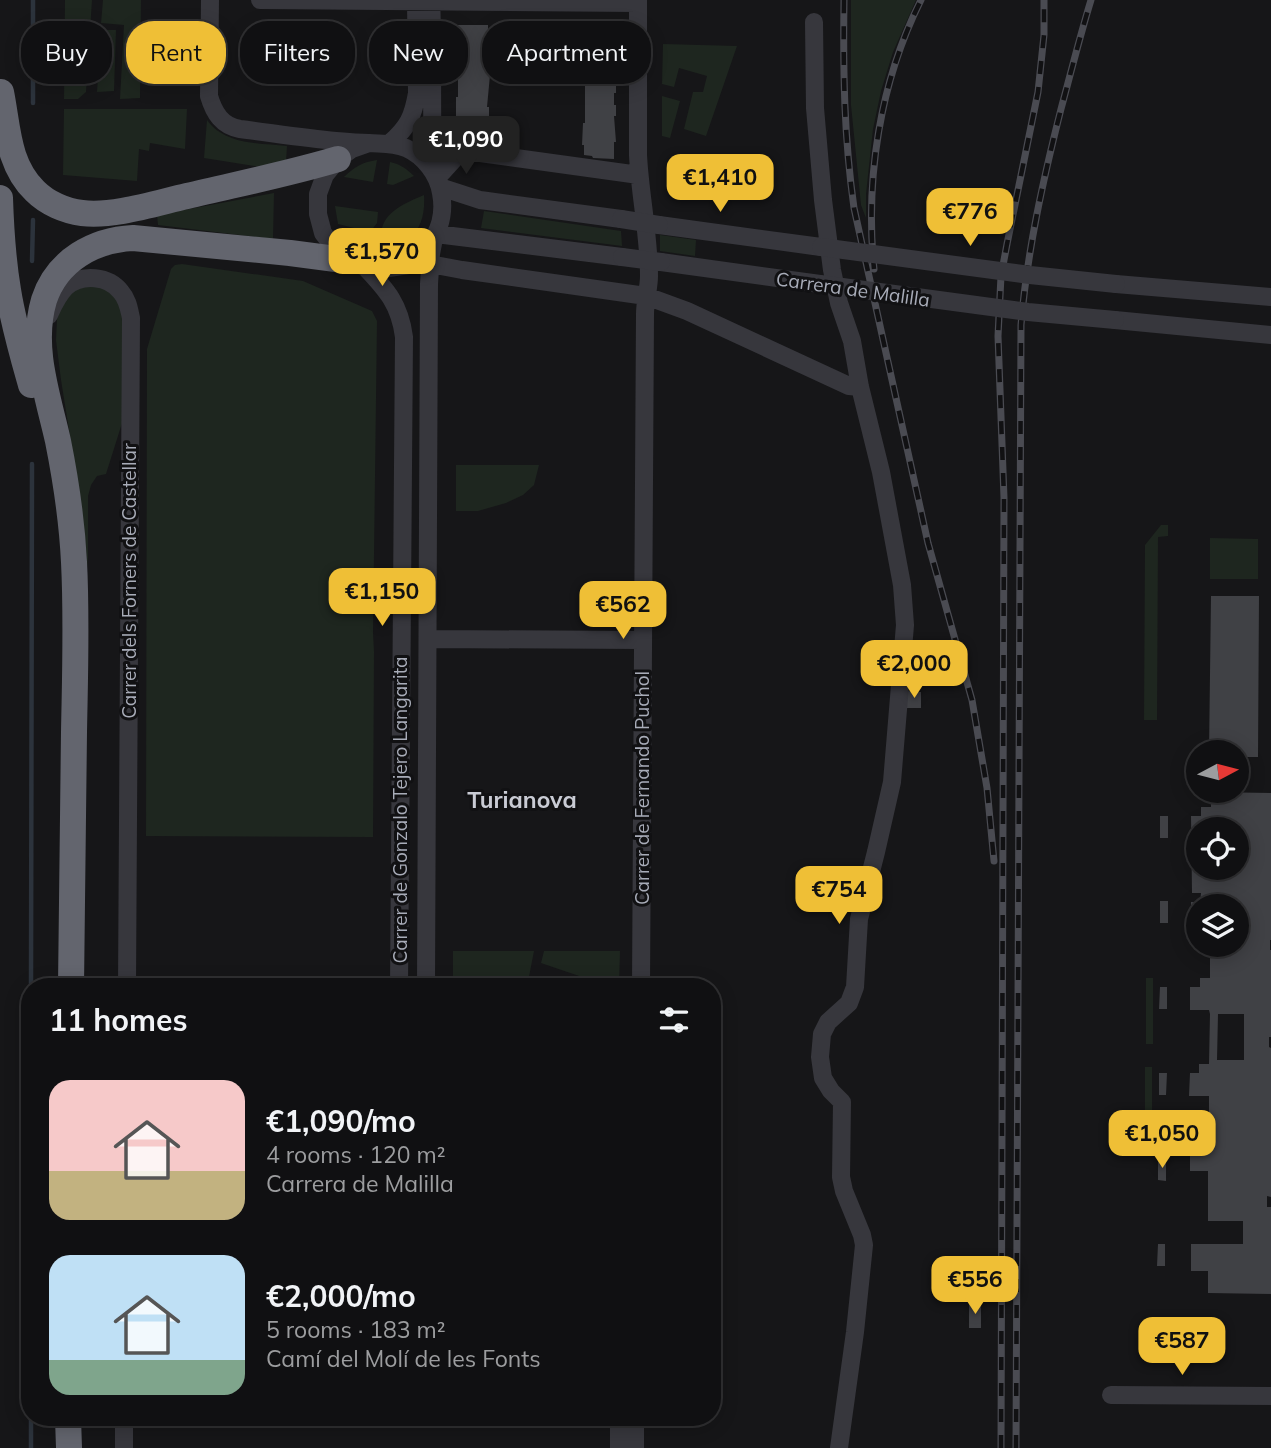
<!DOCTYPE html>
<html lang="en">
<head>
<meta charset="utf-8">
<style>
	:root { --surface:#101012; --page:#1e1e20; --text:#f1f3f6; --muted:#9c9d9f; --line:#303032; --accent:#efbf36 }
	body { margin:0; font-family:Mulish,sans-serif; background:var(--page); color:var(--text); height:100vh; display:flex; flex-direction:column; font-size:26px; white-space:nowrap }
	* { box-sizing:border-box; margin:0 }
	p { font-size:23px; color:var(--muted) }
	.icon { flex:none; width:38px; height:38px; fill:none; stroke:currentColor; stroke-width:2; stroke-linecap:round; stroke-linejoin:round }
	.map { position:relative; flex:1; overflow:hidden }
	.sheet { position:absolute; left:21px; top:978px; width:700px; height:448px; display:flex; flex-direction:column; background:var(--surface); border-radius:28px; box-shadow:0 4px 18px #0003,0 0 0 2px var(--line) }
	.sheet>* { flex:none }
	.banner { position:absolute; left:21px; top:21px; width:700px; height:63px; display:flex; gap:14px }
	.needle { width:46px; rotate:83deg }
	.buttons { position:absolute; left:1186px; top:740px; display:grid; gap:14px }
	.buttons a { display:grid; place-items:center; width:63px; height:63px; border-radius:50%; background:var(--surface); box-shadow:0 4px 18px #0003,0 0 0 2px var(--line); font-size:35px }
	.price { position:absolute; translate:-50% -60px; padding:0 16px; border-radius:14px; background:var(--accent); color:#111; font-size:23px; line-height:46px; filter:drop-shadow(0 2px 4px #0008) }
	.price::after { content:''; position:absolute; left:50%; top:42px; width:21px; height:16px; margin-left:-10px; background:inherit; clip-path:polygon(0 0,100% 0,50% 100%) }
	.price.current { background:#222; color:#fff }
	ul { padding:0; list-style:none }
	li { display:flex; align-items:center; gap:21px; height:175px; padding:0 28px }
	li span { display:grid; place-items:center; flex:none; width:196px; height:140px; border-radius:21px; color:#555 }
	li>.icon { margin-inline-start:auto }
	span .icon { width:84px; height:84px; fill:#fffc; stroke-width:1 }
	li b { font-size:30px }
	h2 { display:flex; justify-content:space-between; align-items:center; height:84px; padding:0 28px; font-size:30px }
	.pill { padding:0 24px; border-radius:28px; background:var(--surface); box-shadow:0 4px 18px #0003,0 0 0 2px var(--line); font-size:24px; line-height:63px }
	.pill.current { background:var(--accent); color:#111 }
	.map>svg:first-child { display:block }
	.green { fill:#1e261f }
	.water { fill:#2c333c }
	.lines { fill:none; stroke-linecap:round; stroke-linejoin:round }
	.stream { stroke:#2c333c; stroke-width:4.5 }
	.building { fill:#404145; fill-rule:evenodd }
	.minor { stroke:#37373d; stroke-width:18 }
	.highway { stroke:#63656e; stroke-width:26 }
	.rail-casing { stroke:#4a4b52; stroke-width:7 }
	.rail { stroke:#111113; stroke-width:4.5; stroke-dasharray:13; stroke-linecap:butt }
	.minor-bridge { stroke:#37373d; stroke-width:18 }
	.labels { text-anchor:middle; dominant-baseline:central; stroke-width:6; stroke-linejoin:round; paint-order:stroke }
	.street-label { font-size:19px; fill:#a8acb8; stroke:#111113 }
	.quarter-label { font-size:23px; font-weight:bold; fill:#c9cbd4; stroke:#111113 }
</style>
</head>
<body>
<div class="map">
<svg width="1271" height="1448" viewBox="0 0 1271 1448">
	<rect width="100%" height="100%" fill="#161618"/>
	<path class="green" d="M 65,0 L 92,0 L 86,92 L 78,99 L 64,99 Z
		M 103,0 L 141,0 L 140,98 L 120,99 L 124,25 L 101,23 Z
		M 851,0 L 916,0 L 893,52 L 881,91 L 873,129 L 866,194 L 866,218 L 861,205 L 851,105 Z
		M 101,30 L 116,30 L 114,91 L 97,92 Z
		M 663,44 L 737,46 L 706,136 L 684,129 L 693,92 L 703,92 L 707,76 L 679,68 L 674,87 L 662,84 Z
		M 662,96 L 680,101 L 670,138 L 662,136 Z
		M 64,109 L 187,109 L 185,149 L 150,143 L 149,151 L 139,149 L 137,181 L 63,175 Z
		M 207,120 C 225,145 259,143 287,146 L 286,161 L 261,167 L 204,158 Z
		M 377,160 L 373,182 L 344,177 C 354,167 363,162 377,160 Z
		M 390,162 C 400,164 407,169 414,176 L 393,185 L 387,184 Z
		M 274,193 L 273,239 L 158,225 L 157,215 Z
		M 424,195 C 425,213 422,228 408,240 L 381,234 C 383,211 406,203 424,195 Z
		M 335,206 L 378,212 L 377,223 L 370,232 L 338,224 Z
		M 484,211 L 621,231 L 622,246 L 481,228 Z
		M 660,235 L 696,240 L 695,256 L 660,251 Z
		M 182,264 L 303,281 L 372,311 L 377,321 L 373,633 L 374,652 L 373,837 L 146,836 L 147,349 L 171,269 L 175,265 Z
		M 92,285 L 106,289 L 117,298 L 122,312 L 124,337 L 123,420 L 106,474 L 97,476 L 91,485 L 88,496 L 88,567 L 81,504 L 61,380 L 56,340 L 57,320 L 60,309 L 67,297 L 77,289 Z
		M 456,465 L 539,465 L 534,485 L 523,495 L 506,503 L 478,511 L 456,511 Z
		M 1161,525 L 1168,525 L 1168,536 L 1158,537 L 1157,720 L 1144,720 L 1145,545 Z
		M 1210,538 L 1258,539 L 1258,579 L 1210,579 Z
		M 453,951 L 534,951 L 527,987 L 453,986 Z
		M 544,951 L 620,951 L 619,987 L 580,987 L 582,977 L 541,963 Z
		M 1146,978 L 1153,978 L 1153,1044 L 1146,1044 Z
		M 1145,1067 L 1152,1067 L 1152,1133 L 1145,1133 Z"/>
	<path class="water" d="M 527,37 L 546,37 L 546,74 L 544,76 L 540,77 L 527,72 Z"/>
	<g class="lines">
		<path class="stream" d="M 33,0 L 33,103
			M 32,261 L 33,220
			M 31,987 L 32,464
			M 31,1448 L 31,1418"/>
	</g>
	<path class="building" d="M 458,25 L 488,25 L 488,37 L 490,37 L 488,75 L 490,75 L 487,107 L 489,107 L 489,129 L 487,129 L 487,141 L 464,140 L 464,138 L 458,137 L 458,120 L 456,120 L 456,97 L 458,97 L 458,60 L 456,60 L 456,37 L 458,37 Z
		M 516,25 L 564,26 L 564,46 L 557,46 L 557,31 L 547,31 L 547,34 L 526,34 L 526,31 L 516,31 L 516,46 L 509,45 L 509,26 Z
		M 585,26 L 615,26 L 614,38 L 616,38 L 616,61 L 614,61 L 614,81 L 616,81 L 616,93 L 614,93 L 614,105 L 616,105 L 616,116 L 614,116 L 616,142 L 614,142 L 614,159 L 593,158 L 592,156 L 584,155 L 584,145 L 582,145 L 583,123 L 585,123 L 585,86 L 583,86 L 583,75 L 585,75 L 585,61 L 583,61 L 583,38 L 585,38 Z
		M 1211,596 L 1259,596 L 1258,757 L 1237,757 L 1237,752 L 1209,752 Z
		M 907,691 L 921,692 L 921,708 L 907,708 Z
		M 1211,792 L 1271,793 L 1271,940 L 1270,940 L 1270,950 L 1271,950 L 1271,1037 L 1269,1037 L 1269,1047 L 1271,1048 L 1271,1197 L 1267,1196 L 1267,1207 L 1271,1207 L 1271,1294 L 1208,1293 L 1208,1271 L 1191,1271 L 1191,1244 L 1243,1244 L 1243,1221 L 1208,1221 L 1208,1171 L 1190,1171 L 1190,1122 L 1209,1123 L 1209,1096 L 1189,1096 L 1190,1073 L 1199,1073 L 1199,1064 L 1209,1064 L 1210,1014 L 1209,1010 L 1190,1010 L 1190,987 L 1200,987 L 1200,978 L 1210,978 L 1210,945 L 1237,945 L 1237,906 L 1199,906 L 1199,925 L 1191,925 L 1191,902 L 1200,902 L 1201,893 L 1192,893 L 1191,816 L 1201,816 L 1201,807 L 1211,807 ZM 1199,830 L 1237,830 L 1237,868 L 1199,868 ZM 1218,1014 L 1244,1014 L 1244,1060 L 1217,1060 Z
		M 1160,816 L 1168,816 L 1168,838 L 1160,838 Z
		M 1160,901 L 1168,901 L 1168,923 L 1160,923 Z
		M 1160,987 L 1167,987 L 1167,1009 L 1159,1009 Z
		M 1159,1073 L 1167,1073 L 1166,1095 L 1159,1095 Z
		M 1158,1159 L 1166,1159 L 1166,1181 L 1158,1180 Z
		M 1158,1244 L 1165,1244 L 1165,1266 L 1157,1266 Z
		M 969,1303 L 981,1303 L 981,1328 L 969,1328 Z"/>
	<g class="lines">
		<path class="minor" d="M 210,0 L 209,96 C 214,113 222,126 240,129 C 272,133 304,138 336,141 C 347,142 358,143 369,143 C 382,144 393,143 406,148 C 424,156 438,174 441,193 C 445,214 440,231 427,248
			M 260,0 L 638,3
			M 431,0 C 434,57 430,115 434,172
			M 638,0 L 638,155 C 640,195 649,235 649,276 C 649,288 645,301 645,314 L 641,987
			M 814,22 L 815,108 L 823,200 L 832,270 L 839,303 L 852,341 L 860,387 L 881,472 L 902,585 L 905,625 L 892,782 L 876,852 L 859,919 L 855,987 L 849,1003 L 828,1022 L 822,1034 L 820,1057 L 823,1078 L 831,1091 L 842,1102 L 841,1177 L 844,1191 L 862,1235 L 864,1245 L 855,1332 L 839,1448
			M 369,143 L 352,149 L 338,159 L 325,175 L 318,194 L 318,214 L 323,233 L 335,249 L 351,261 L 365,267 L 382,269 L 415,264 L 430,264 L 462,270 L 646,296 L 687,311 L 849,386 L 860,387
			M 390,143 C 408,127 413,117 417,93 L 416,0
			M 437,178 L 457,156 L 473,152 L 639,175
			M 440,187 L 480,200 L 621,219
			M 659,225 L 821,247
			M 436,234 L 622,257
			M 661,262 L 820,284
			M 365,267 C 387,290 400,305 404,337 L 399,987
			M 1116,284 L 1271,297
			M 49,315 C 53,306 58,295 66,287 C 82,273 109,276 121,292 C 128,300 129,309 131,318 L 127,987
			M 1115,320 L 1271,335
			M 429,639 L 643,640
			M 426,987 L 429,284 L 431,254 L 434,238
			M 1111,1395 L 1271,1396
			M 619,1418 L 619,1448
			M 635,1418 L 635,1448
			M 124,1448 L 124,1418"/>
		<path class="highway" d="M 1,92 C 8,126 7,164 35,191 C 47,203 65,211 82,213 C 113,217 156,203 187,196 C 237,184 288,174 338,159
			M 0,198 C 1,229 3,260 8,290 C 13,322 22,353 31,385
			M 71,987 C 72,902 73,817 74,732 C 75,676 77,619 74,562 C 72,522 66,481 58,441 C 48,396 30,347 44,300 C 57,260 94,240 133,238 L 290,253 L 351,261
			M 68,1418 L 69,1448"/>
		<g class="rail-casing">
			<path id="rail" d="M 844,0 C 843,72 844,137 854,208 L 928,543 L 972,700 L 987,788 L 994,861
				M 874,269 C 865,178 880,82 921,0
				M 1001,1448 L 1004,498 L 998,336 L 1001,276 L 1007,244 L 1038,92 L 1044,35 L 1044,0
				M 1016,1448 L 1021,325 C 1027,252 1043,180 1061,109 C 1071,72 1080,36 1091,0"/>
		</g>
		<use href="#rail" class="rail"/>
		<path class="minor-bridge" d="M 621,219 L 659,225
			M 821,247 L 1030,275 L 1116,284
			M 622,257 L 661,262
			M 820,284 L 1028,312 L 1115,320"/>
	</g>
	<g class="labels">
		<g class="street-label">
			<text transform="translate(853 289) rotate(8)">Carrera de Malilla</text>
			<text transform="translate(129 581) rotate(-90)">Carrer dels Forners de Castellar</text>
			<text transform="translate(642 788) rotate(-90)">Carrer de Fernando Puchol</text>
			<text transform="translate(400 810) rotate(-90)">Carrer de Gonzalo Tejero Langarita</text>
		</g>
		<g class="quarter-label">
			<text x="522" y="799">Turianova</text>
		</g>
	</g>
</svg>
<div class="buttons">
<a><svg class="needle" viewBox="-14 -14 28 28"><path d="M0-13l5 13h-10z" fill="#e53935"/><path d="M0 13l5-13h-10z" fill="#9c9d9f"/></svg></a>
<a><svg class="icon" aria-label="locate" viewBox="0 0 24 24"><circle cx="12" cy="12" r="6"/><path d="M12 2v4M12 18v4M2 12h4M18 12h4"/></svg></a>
<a><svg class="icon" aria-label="layers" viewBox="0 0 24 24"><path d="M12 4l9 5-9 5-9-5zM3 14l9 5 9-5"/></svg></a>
</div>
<b class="price current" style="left:466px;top:176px">€1,090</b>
<b class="price" style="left:720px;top:214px">€1,410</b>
<b class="price" style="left:970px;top:248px">€776</b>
<b class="price" style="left:382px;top:288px">€1,570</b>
<b class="price" style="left:382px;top:628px">€1,150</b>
<b class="price" style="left:623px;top:641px">€562</b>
<b class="price" style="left:914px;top:700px">€2,000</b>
<b class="price" style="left:839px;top:926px">€754</b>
<b class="price" style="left:1162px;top:1170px">€1,050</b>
<b class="price" style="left:975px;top:1316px">€556</b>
<b class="price" style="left:1182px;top:1377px">€587</b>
<div class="banner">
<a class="pill">Buy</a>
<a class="pill current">Rent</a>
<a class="pill">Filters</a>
<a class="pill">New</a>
<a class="pill">Apartment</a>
</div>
<section class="sheet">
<h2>11 homes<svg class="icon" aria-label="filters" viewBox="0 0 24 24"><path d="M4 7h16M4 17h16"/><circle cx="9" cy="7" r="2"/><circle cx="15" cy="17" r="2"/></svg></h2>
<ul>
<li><span style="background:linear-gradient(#f6c9c9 65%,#c2b280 0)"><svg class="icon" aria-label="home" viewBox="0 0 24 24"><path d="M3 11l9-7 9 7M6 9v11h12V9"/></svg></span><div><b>€1,090/mo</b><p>4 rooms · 120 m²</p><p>Carrera de Malilla</p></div></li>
<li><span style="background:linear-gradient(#bfe0f5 75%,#7fa58c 0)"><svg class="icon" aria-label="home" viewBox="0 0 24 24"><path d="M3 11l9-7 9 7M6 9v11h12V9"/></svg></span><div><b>€2,000/mo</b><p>5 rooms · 183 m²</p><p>Camí del Molí de les Fonts</p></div></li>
</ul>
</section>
</div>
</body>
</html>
